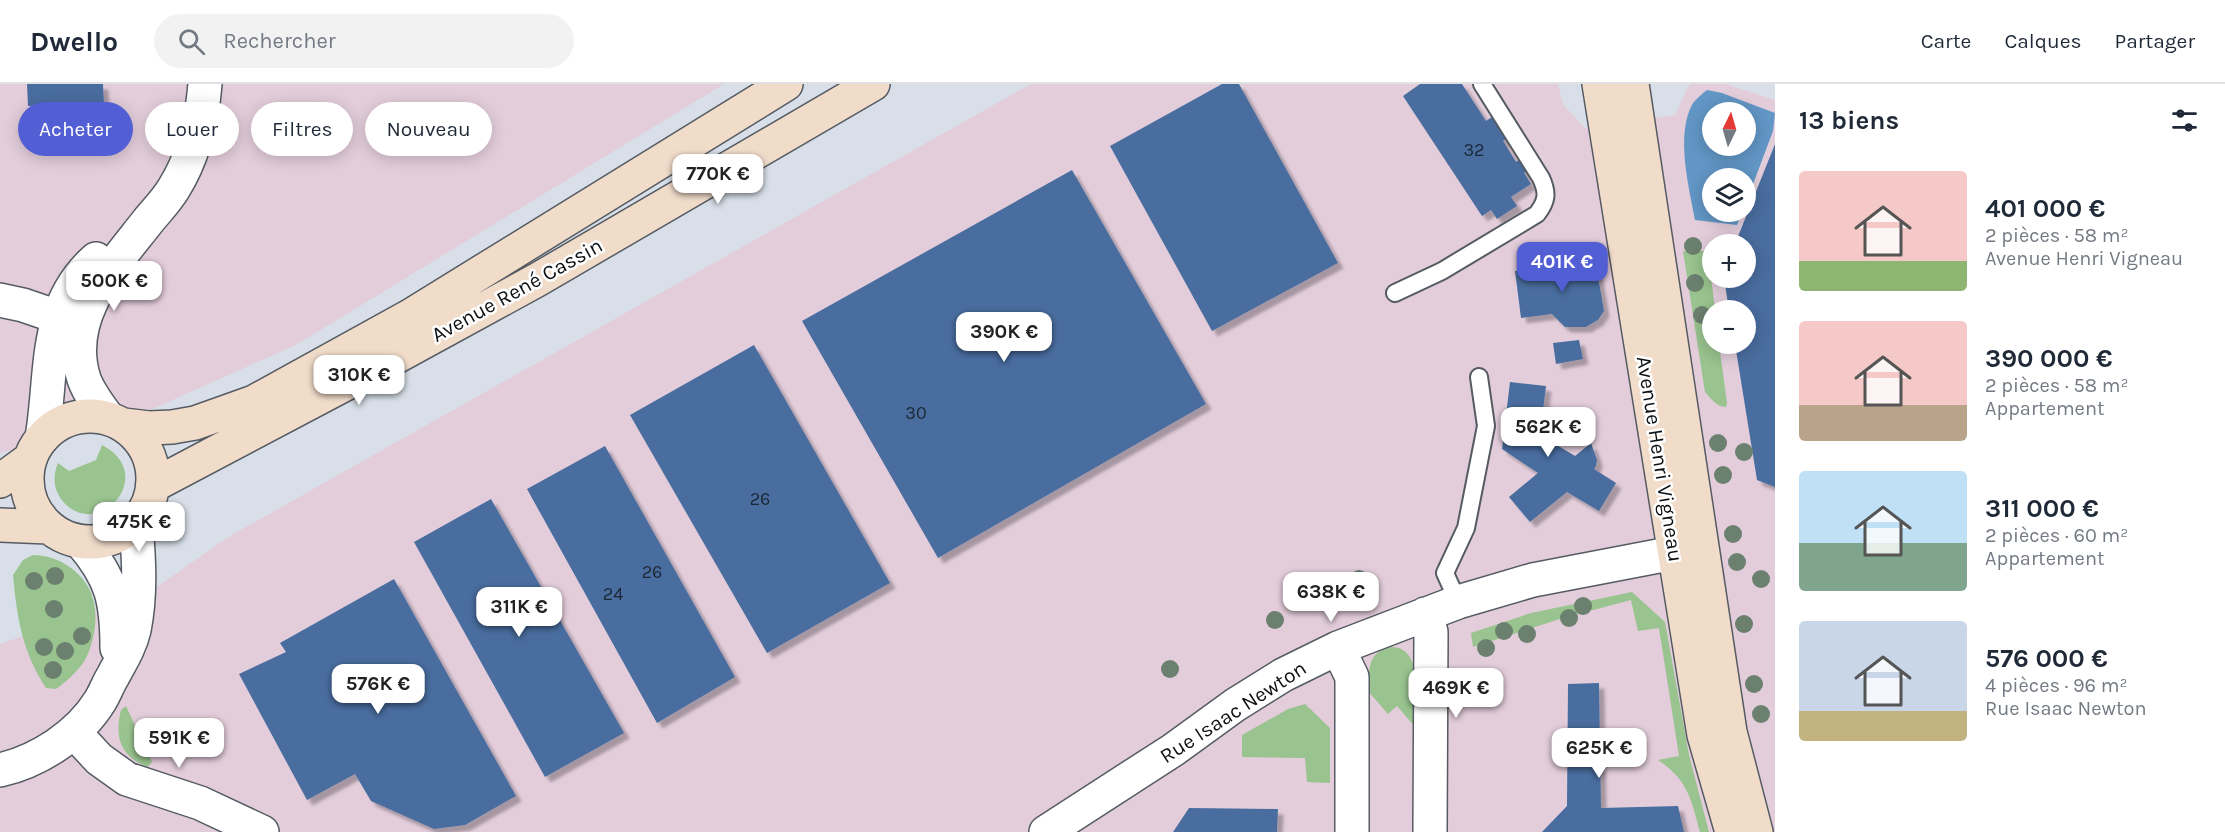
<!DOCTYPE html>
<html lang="fr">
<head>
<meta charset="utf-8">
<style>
	:root { --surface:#fff; --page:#f2f2f3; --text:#1f2937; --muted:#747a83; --line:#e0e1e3; --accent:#525ed4 }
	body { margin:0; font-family:Karla,sans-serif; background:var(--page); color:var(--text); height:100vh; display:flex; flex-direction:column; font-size:22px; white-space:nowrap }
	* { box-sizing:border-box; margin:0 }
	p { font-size:20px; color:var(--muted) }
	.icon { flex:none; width:33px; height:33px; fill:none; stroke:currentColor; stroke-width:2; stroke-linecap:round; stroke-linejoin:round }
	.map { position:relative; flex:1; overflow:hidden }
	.sheet { display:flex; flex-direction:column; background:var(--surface); width:450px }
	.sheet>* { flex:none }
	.top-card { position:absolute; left:18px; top:18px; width:570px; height:54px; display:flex; gap:12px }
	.needle { width:39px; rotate:5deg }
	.tools { position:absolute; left:1702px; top:18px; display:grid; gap:12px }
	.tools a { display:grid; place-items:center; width:54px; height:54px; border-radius:50%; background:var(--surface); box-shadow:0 3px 15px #0003; font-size:30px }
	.price { position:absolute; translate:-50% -51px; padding:0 14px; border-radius:12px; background:#fff; color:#222; font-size:20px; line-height:39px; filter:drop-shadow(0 2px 3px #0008) }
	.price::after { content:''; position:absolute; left:50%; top:36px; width:18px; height:14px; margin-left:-9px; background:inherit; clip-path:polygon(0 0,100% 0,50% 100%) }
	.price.active { background:var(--accent); color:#fff }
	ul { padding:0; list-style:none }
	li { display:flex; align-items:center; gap:18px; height:150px; padding:0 24px }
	li span { display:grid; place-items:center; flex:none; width:168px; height:120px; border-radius:6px; color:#555 }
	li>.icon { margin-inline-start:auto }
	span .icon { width:72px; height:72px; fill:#fffc; stroke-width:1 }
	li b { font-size:26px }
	h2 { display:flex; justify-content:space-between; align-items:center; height:72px; padding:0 24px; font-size:26px }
	.pill { padding:0 21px; border-radius:27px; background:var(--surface); box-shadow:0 3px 15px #0003; font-size:21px; line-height:54px }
	.pill.active { background:var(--accent); color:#fff }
	header { display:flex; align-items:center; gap:36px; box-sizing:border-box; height:84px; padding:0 30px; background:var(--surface); border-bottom:2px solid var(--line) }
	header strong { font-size:28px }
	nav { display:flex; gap:33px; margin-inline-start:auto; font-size:21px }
	.search { width:420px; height:54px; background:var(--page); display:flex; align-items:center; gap:15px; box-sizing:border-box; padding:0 21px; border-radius:33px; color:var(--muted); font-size:22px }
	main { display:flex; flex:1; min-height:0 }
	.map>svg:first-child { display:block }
	.commercial { fill:#e3cddb; fill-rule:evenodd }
	.green { fill:#99c38f }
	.water { fill:#6296c5; fill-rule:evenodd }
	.building { fill:#486d9f; filter:url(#shadow) }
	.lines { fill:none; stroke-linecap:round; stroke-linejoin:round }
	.lane-casing { stroke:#555b63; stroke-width:20 }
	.street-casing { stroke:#555b63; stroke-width:36 }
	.secondary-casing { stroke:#555b63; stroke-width:36 }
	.lane { stroke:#fff; stroke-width:16 }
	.street { stroke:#fff; stroke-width:33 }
	.secondary { stroke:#f1dcca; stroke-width:33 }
	.tree { fill:#6c806f }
	.labels { text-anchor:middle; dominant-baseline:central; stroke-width:5; stroke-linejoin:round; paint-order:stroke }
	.number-label { font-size:18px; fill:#1c2736 }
	.street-label { font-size:21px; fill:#0d1013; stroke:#fff }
</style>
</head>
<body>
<header>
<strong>Dwello</strong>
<div class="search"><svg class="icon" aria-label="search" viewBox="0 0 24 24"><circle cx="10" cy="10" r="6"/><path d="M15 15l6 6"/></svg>Rechercher</div>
<nav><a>Carte</a><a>Calques</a><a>Partager</a></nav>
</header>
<main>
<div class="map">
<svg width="1775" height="748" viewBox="0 0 1775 748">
	<defs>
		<filter id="shadow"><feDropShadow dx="5.5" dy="5.5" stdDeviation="1.5" flood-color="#0004"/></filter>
	</defs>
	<rect width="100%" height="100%" fill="#d8dfe8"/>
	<path class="commercial" d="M 0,0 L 724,0 L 296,261 L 139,331 L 0,369 Z
		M 1031,0 L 1558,0 L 1563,20 L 1585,44 L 1675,31 L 1688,3 L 1691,0 L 1726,0 L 1775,16 L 1775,748 L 0,748 L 0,560 L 148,509 L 230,452 ZM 1713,28 L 1746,28 L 1746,62 L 1713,62 ZM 1713,94 L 1746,94 L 1746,128 L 1713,128 ZM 1713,160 L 1746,160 L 1746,194 L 1713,194 ZM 1713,226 L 1746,226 L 1746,260 L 1713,260 Z"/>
	<path class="green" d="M 1683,167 L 1708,167 L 1715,226 L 1713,226 L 1713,260 L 1719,260 L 1727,319 L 1726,323 C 1716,323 1711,314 1705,308 Z
		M 102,361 C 160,391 96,461 61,415 C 53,404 53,391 58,379 L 69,387 L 96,376 Z
		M 33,471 C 47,471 60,476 71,484 C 95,502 99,527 93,554 C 91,561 89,569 85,576 C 78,587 66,598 56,605 L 46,604 C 22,567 17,534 13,491 L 23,476 Z
		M 1632,508 L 1665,538 L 1689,671 L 1709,748 L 1700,748 C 1691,715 1688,696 1658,676 L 1679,672 L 1659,544 L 1638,547 L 1631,516 L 1563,534 L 1473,563 L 1471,549 L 1531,529 Z
		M 1391,563 C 1425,563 1416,619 1416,644 L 1397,622 L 1388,630 L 1368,607 C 1369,587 1367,567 1391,563 Z
		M 1305,620 L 1330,644 L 1330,699 L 1307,698 L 1305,674 L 1242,673 L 1242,651 L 1288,625 Z
		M 126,622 L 152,678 L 148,683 C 121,673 114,654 121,626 Z"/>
	<path class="water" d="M 1707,6 L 1722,9 L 1775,29 L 1773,47 L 1746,119 L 1746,94 L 1713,94 L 1713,128 L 1742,128 L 1737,141 L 1695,136 C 1689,103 1675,50 1693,19 C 1697,14 1702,10 1707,6 ZM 1713,28 L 1746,28 L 1746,62 L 1713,62 Z"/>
	<path class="building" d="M 27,0 L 103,0 L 104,21 L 28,22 Z
		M 1222,0 L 1239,0 L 1338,179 L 1212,247 L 1110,62 Z
		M 1420,0 L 1462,0 L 1486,37 L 1492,33 L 1506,55 L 1503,57 L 1516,78 L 1520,75 L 1527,87 L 1524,89 L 1531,100 L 1511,113 L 1517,122 L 1497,135 L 1491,126 L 1482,132 L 1403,12 Z
		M 1775,60 L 1775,403 L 1757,396 L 1735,260 L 1746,260 L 1746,226 L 1729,226 L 1724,194 L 1746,194 L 1746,160 L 1735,160 Z
		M 1072,86 L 1206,320 L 938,474 L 802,237 Z
		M 1595,175 L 1604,227 L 1598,236 L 1586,243 L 1565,243 L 1552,230 L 1521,234 L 1515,187 Z
		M 1579,256 L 1583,275 L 1556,280 L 1553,259 Z
		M 754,261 L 890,499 L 767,569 L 630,331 Z
		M 1510,298 L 1546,302 L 1540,351 L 1575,372 L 1591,359 L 1597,376 L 1596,382 L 1594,385 L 1616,399 L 1599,427 L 1567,408 L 1530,438 L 1509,413 L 1538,389 L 1502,365 Z
		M 605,362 L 735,593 L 657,639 L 527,405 Z
		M 491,415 L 624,649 L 545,693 L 414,458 Z
		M 394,495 L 516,712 L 465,741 L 434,745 L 371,717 L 355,690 L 307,716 L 239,590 L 286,568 L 280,559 Z
		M 1599,599 L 1601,724 L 1678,722 L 1684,748 L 1542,748 L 1567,722 L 1568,600 Z
		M 1189,724 L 1278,725 L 1277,748 L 1173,748 Z"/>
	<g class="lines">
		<g class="lane-casing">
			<path id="lane" d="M 1395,209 L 1442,187 L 1537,130 C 1547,117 1548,109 1541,94 L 1482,0
				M 1458,518 L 1445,489 L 1466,444 L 1486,342 L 1479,293"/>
		</g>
		<g class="street-casing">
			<path id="street" d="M 0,216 L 23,221 L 58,233
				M 108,334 C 99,322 89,309 84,295 C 64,233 113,182 148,137 C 157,126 167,116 174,104 C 194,72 202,37 205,0
				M 42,354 C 53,290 42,223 96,175
				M 81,458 C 112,494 117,517 117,564
				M 1425,530 L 1431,548 L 1430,748
				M 1338,564 L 1352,593 L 1352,748
				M 74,648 L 99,675 L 127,695 L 200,719 L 262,748
				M 0,686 C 39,677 79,651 100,617 C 105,609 108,600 113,592 C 121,577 130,563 134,546 C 141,511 139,476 136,440
				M 1046,748 L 1173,666 L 1235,621 L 1283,591 L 1338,564 L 1458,518 L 1533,496 L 1674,469"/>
		</g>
		<g class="secondary-casing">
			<path id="secondary" d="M 1599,0 L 1704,651 L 1732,748
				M 1632,0 L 1730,648 L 1756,748
				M27 395a63 63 0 1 1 126 0a63 63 0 1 1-126 0Z
				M 124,341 L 149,344 L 172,343 L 195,339 L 254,318 L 410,232 L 786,0
				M 0,397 L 30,375
				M 154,401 L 385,279 L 537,196 L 873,0
				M 0,441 L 48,443"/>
		</g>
		<use href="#lane" class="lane"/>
		<use href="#street" class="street"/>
		<use href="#secondary" class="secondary"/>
	</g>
	<g class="tree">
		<circle cx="1693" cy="162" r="9"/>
		<circle cx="1695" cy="199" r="9"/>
		<circle cx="1702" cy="231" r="9"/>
		<circle cx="1718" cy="359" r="9"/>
		<circle cx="1744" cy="368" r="9"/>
		<circle cx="1723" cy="391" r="9"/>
		<circle cx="1733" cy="450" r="9"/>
		<circle cx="1737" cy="478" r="9"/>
		<circle cx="55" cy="492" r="9"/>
		<circle cx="1359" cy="495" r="9"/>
		<circle cx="1761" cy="495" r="9"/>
		<circle cx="34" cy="497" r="9"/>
		<circle cx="1583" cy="522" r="9"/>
		<circle cx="54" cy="525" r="9"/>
		<circle cx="1569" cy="534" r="9"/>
		<circle cx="1275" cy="536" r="9"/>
		<circle cx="1744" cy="540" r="9"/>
		<circle cx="1504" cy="547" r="9"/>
		<circle cx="1527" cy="550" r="9"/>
		<circle cx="82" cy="552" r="9"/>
		<circle cx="44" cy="563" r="9"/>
		<circle cx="1486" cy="564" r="9"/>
		<circle cx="65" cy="567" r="9"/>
		<circle cx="1170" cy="585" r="9"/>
		<circle cx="53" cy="586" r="9"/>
		<circle cx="1754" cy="600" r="9"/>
		<circle cx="1761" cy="630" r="9"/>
	</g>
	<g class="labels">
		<g class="number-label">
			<text x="1474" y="66">32</text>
			<text x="916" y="329">30</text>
			<text x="760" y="415">26</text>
			<text x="652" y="488">26</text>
			<text x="613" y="510">24</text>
		</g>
		<g class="street-label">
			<text transform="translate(517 206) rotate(-29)">Avenue René Cassin</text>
			<text transform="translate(1660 375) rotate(81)">Avenue Henri Vigneau</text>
			<text transform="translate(1233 628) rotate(-33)">Rue Isaac Newton</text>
		</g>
	</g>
</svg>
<div class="tools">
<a><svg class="needle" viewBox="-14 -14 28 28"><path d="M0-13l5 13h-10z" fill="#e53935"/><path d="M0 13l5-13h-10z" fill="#747a83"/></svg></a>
<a><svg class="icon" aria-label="layers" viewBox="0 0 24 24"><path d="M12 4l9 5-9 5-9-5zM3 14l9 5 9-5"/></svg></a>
<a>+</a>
<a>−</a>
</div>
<b class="price" style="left:718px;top:121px">770K €</b>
<b class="price active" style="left:1562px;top:209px">401K €</b>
<b class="price" style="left:114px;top:228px">500K €</b>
<b class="price" style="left:1004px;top:279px">390K €</b>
<b class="price" style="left:359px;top:322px">310K €</b>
<b class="price" style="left:1548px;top:374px">562K €</b>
<b class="price" style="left:139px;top:469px">475K €</b>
<b class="price" style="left:1331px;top:539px">638K €</b>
<b class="price" style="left:519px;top:554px">311K €</b>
<b class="price" style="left:378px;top:631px">576K €</b>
<b class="price" style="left:1456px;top:635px">469K €</b>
<b class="price" style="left:179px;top:685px">591K €</b>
<b class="price" style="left:1599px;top:695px">625K €</b>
<div class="top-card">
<a class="pill active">Acheter</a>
<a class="pill">Louer</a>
<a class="pill">Filtres</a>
<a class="pill">Nouveau</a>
</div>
</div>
<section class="sheet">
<h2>13 biens<svg class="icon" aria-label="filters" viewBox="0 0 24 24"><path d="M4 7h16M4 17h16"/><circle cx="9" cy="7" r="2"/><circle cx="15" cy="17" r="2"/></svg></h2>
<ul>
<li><span style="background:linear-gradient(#f6c9c9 75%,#8fb573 0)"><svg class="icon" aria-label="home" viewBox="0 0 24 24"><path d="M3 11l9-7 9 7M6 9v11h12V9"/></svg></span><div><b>401 000 €</b><p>2 pièces · 58 m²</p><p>Avenue Henri Vigneau</p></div></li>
<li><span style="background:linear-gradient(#f6c9c9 70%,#b9a48a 0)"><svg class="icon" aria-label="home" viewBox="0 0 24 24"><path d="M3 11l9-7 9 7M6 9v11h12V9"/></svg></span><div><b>390 000 €</b><p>2 pièces · 58 m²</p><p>Appartement</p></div></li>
<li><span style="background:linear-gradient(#bfe0f5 60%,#7fa58c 0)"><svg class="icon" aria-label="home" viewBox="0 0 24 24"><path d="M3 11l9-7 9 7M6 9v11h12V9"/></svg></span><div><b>311 000 €</b><p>2 pièces · 60 m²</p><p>Appartement</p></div></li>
<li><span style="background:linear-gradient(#c9d6e8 75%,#c2b280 0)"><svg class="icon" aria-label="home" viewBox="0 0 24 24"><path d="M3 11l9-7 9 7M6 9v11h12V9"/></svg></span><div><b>576 000 €</b><p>4 pièces · 96 m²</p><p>Rue Isaac Newton</p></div></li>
</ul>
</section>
</main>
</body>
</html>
